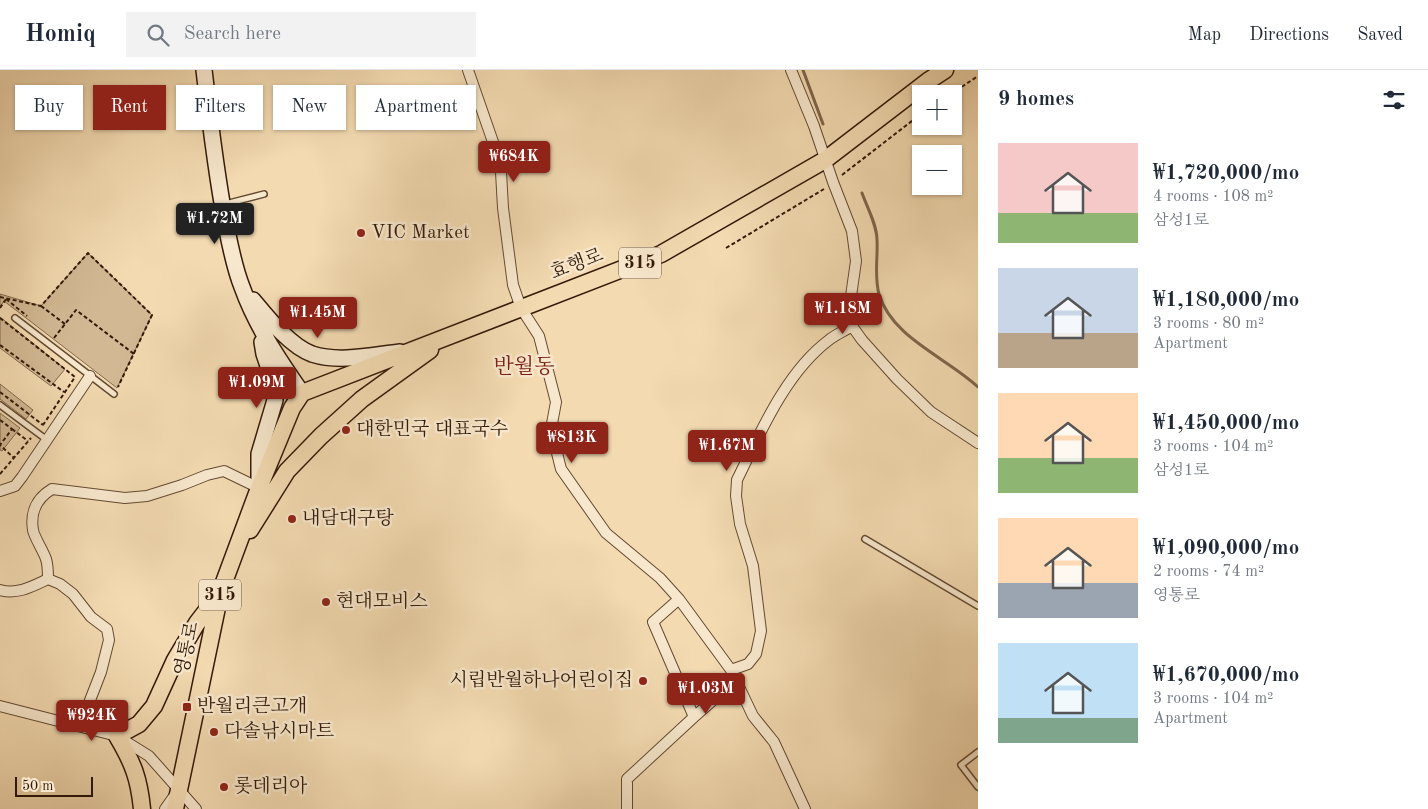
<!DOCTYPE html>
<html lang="en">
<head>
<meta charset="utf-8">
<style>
	:root { --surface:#fff; --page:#f2f2f3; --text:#1f2937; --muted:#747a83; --line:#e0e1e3; --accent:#8f2418 }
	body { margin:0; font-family:"Old Standard TT","Noto Serif KR",serif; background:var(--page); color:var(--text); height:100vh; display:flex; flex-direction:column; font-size:19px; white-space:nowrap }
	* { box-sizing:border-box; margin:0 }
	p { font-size:16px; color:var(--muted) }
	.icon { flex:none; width:28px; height:28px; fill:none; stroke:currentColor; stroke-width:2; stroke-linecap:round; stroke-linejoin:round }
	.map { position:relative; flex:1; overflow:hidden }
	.details { display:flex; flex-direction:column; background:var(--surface); width:450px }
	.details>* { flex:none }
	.banner { position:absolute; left:15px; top:15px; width:475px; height:45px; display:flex; gap:10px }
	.buttons { position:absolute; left:912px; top:15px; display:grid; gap:10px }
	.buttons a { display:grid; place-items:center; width:50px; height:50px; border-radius:0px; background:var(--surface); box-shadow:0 1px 4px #0004; font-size:25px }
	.scale { position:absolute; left:15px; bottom:12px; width:78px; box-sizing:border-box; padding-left:5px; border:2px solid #331a08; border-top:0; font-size:14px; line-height:18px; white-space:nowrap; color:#331a08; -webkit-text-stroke:4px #f7e7cc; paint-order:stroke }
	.price { position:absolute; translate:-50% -42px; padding:0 11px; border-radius:5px; background:var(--accent); color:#fff; font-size:16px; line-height:32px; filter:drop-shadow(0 1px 2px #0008) }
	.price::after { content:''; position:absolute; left:50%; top:30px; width:15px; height:11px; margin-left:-8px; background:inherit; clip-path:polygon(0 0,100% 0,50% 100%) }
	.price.active { background:#222; color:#fff }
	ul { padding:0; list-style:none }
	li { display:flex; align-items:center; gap:15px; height:125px; padding:0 20px }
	li span { display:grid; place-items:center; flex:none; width:140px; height:100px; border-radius:0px; color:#555 }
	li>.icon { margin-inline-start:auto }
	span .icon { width:60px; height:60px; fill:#fffc; stroke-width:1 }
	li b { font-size:21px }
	h2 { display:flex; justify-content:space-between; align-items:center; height:60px; padding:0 20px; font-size:21px }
	.tag { padding:0 18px; border-radius:0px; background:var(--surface); box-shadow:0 1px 4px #0004; font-size:18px; line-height:45px }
	.tag.active { background:var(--accent); color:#fff }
	header { display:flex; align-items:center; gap:30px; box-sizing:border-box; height:70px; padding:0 25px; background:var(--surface); border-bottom:1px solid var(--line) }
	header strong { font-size:24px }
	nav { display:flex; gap:28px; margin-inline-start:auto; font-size:18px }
	.search { width:350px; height:45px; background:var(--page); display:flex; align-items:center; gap:12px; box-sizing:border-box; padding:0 18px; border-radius:0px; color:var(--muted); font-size:19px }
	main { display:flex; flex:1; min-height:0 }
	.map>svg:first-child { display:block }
	.green { fill:#d2b994; stroke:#826a4e }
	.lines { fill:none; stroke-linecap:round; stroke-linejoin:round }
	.stream { stroke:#7f664b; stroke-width:3 }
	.lane-casing { stroke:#634a32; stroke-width:8 }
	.street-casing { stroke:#634a32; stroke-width:12 }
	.secondary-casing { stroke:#331a08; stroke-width:18 }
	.primary-casing { stroke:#331a08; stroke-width:19 }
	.path { stroke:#331a08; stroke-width:2; stroke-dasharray:4 2.5; stroke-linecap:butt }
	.lane { stroke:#f7e7cc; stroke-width:5 }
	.street { stroke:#f7e7cc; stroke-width:10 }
	.secondary { stroke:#f7e7cc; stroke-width:15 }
	.primary { stroke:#f3dab1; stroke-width:16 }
	.poi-dot { fill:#8f2418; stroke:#f7e7cc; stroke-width:2 }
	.labels { text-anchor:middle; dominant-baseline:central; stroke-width:5; stroke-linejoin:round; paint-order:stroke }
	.shield { fill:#f7e7cc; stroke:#6e5843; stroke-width:1 }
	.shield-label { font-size:18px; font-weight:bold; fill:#331a08 }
	.poi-label { font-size:19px; fill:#331a08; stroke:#f7e7cc; text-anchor:start }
	.street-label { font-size:19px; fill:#331a08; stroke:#f7e7cc }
	.quarter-label { font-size:21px; fill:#7a1f14; stroke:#f7e7cc }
</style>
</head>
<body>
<header>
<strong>Homiq</strong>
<div class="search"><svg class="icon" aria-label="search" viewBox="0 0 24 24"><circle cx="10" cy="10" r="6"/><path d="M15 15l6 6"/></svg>Search here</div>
<nav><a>Map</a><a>Directions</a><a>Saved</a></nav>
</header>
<main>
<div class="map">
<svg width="978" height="739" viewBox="0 0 978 739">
	<rect width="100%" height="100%" fill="#f3dab1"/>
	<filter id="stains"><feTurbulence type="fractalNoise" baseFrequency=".004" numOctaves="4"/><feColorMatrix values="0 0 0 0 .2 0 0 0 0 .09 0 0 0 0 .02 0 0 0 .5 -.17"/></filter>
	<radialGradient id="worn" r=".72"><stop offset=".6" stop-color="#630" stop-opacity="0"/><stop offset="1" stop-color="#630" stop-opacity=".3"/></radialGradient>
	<path class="green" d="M 88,183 L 152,245 L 117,318 L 4,231 L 0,237 L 0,224 L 41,236 Z
		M 0,247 L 65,299 L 51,316 L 0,278 Z
		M 0,314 L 33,340 L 26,349 L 0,329 Z
		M 0,343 L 20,358 L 2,381 L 0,380 Z"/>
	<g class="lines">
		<path class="stream" d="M 803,0 L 823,54
			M 862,123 C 867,137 877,155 877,170 C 878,188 874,206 879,224 C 892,268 946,287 978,317"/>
		<g class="lane-casing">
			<path id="lane" d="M 225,134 L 264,124
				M 15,248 L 114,324
				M 0,335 L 47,370
				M 865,469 L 978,536
				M 978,682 L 961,695 L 978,717"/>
		</g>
		<g class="street-casing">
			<path id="street" d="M 468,0 L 493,72 L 501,102 L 503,138 L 513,215 L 521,238 L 539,266 L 556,332 L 551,359 L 561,399 L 606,463 L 660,508 L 679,529 L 731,600 L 753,646 L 774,672 L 805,739
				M 791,0 L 814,56 L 833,112 L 852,161 L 856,191 L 849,240 L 852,256 L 862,270 L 897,309 L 931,342 L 978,373
				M 0,421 L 15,416 L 22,407 L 90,306
				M 0,520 C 18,525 33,516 48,509
				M 731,600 L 748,594 L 756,584 L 761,561 L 753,496 L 740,454 L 736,426 L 737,410 C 760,363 786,302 829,270 C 836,264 845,261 852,256
				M 0,636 L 117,666 L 149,686 L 196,739
				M 694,647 L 736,610
				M 80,656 L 101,602 L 109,570 L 107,559 L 91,547 L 73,524 L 60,514 L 48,509 C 48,502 48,495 46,489 C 43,480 34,467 33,460 C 30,442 37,428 52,419 L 125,428 L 147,426 L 182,415 L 207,405 L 224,401 L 259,418
				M 165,739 L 175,725
				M 627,739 L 627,709 L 694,647 L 653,552 L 679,529"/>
		</g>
		<g class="secondary-casing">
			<path id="secondary" d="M 204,0 C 210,52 216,104 226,155 C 230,175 234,197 242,217 C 256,256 279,290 302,323
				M 253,230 C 268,248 290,276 312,284 C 340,293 373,285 400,282
				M 259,417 L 259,384 L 275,330 L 274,314 L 264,284 L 262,272"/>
		</g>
		<g class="primary-casing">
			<path id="primary" d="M 250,460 L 287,401 L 321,366 L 362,329 L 430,280
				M 142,739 C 139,708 133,693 117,666 L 139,654 L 154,636 L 175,590 L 197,553 L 217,527
				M 175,739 L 220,523 L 259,418 L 292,338 L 302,323 L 661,184 L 825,90 L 928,11 L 945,0"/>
		</g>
		<path class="path" d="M 951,24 L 978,6
			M 842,105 L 921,44
			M 726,178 L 824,119
			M 0,227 L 41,236 L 88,183 L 152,245 L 118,317
			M 6,229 L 27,246
			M 41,236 L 65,254
			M 0,238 L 6,229
			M 0,248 L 75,307 L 43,355
			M 54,268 L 76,240 L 134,284
			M 0,275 L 64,322
			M 0,322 L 43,355
			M 0,350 L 12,359 L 0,375 L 14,388
			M 12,359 L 28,371
			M 0,404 L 31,368"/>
		<use href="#lane" class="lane"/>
		<use href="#street" class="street"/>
		<use href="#secondary" class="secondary"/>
		<use href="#primary" class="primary"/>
	</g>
	<g class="poi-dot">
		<circle cx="361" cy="163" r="5"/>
		<circle cx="346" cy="360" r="5"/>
		<circle cx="292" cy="449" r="5"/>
		<circle cx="326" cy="532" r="5"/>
		<circle cx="643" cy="611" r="5"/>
		<rect x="182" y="632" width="10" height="10" rx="2.5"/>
		<circle cx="214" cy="662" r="5"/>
		<circle cx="224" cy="717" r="5"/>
	</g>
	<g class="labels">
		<g class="shield">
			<rect x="619" y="177.5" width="42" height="31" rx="4"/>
			<rect x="199" y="509.5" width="42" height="31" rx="4"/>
		</g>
		<g class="shield-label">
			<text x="640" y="193">315</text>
			<text x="220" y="525">315</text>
		</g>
		<g class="poi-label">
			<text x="371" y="163">VIC Market</text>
			<text x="356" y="360">대한민국 대표국수</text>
			<text x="302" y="449">내담대구탕</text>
			<text x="336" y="532">현대모비스</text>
			<text x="633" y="611" text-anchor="end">시립반월하나어린이집</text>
			<text x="197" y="637">반월리큰고개</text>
			<text x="224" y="662">다솔낚시마트</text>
			<text x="234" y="717">롯데리아</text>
		</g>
		<g class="street-label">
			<text transform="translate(577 195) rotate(-21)">효행로</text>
			<text transform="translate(188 579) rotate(-78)">영통로</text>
		</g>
		<g class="quarter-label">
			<text x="524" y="297">반월동</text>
		</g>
	</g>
	<rect width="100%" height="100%" filter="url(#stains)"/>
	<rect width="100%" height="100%" fill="url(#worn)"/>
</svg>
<div class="buttons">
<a>+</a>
<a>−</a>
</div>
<div class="scale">50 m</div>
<b class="price" style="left:514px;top:113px">₩684K</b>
<b class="price active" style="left:215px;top:175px">₩1.72M</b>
<b class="price" style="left:843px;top:265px">₩1.18M</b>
<b class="price" style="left:318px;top:269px">₩1.45M</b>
<b class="price" style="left:257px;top:339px">₩1.09M</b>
<b class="price" style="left:572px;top:394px">₩813K</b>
<b class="price" style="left:727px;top:402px">₩1.67M</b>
<b class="price" style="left:706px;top:645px">₩1.03M</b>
<b class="price" style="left:92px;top:672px">₩924K</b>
<div class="banner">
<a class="tag">Buy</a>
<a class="tag active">Rent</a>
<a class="tag">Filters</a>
<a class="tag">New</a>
<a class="tag">Apartment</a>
</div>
</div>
<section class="details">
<h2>9 homes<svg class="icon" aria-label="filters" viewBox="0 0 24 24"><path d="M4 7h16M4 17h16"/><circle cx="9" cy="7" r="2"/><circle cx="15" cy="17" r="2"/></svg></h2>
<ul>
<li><span style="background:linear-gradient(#f6c9c9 70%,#8fb573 0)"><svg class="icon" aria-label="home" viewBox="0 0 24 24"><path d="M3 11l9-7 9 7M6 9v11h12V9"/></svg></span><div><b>₩1,720,000/mo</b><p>4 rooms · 108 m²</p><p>삼성1로</p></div></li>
<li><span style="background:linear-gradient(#c9d6e8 65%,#b9a48a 0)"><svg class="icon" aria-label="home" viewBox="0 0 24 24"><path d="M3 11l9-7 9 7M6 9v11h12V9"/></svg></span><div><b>₩1,180,000/mo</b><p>3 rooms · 80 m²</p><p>Apartment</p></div></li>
<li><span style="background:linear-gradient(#ffd9b3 65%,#8fb573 0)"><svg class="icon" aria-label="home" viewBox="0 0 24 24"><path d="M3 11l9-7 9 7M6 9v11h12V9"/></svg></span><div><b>₩1,450,000/mo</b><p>3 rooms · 104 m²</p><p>삼성1로</p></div></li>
<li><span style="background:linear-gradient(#ffd9b3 65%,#9aa5b1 0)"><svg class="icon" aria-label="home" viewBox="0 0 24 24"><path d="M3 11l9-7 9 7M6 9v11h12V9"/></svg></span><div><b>₩1,090,000/mo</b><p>2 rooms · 74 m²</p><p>영통로</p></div></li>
<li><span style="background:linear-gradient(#bfe0f5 75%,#7fa58c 0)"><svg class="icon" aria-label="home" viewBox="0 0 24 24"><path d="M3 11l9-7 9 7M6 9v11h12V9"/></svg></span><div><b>₩1,670,000/mo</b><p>3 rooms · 104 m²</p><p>Apartment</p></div></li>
</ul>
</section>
</main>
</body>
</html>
